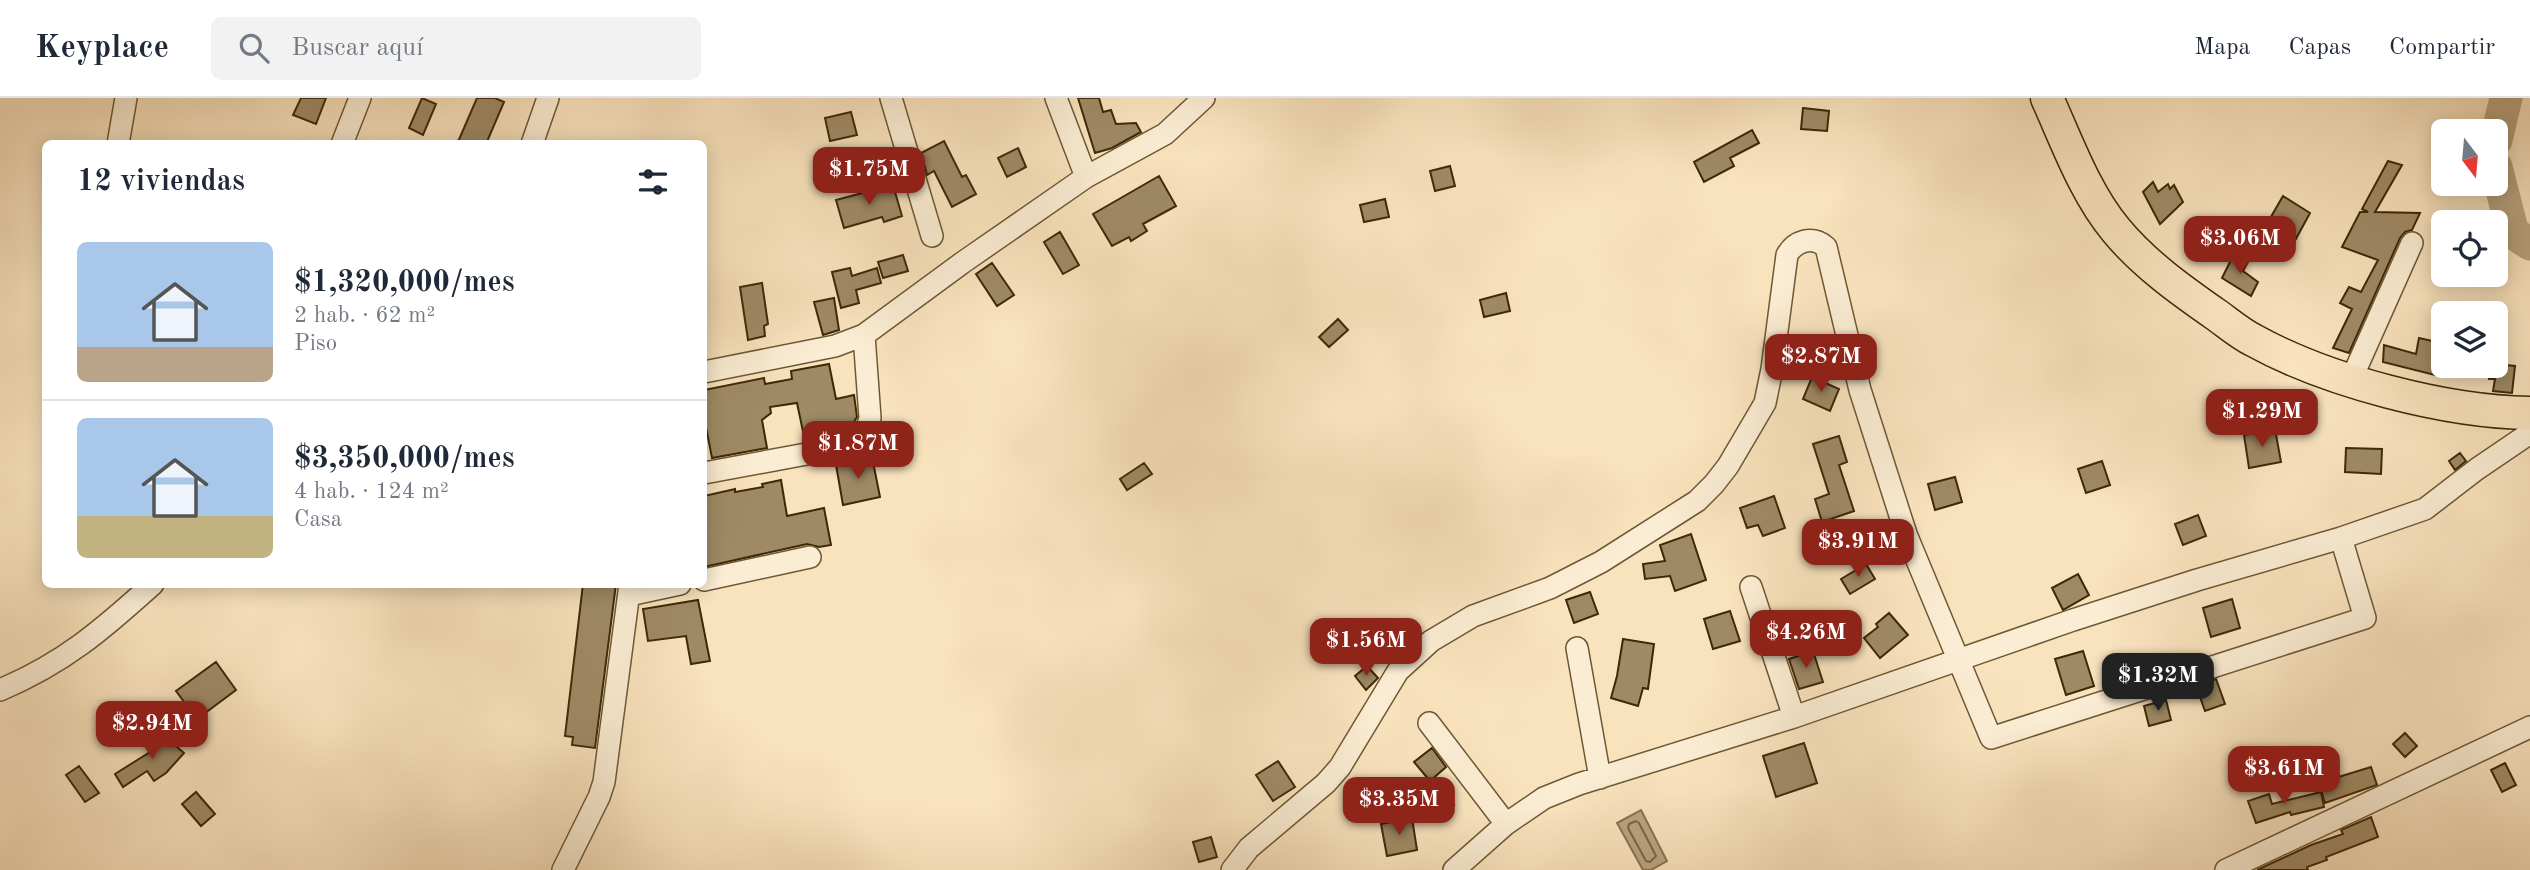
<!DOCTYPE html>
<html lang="es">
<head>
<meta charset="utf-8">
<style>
	:root { --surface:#fff; --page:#f2f2f3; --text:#1f2937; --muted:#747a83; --line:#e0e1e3; --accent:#8f2418 }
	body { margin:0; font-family:"Old Standard TT",serif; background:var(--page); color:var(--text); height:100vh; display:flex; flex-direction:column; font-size:26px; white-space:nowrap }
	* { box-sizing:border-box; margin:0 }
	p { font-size:23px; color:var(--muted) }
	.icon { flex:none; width:38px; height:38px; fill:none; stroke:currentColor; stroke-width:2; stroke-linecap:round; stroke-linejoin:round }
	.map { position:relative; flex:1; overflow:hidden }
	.details { position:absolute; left:42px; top:42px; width:665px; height:448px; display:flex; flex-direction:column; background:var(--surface); border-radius:10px; box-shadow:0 4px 18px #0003 }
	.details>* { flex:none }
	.needle { width:46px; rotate:164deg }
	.fabs { position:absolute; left:2431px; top:21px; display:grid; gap:14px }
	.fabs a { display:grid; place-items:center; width:77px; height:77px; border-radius:10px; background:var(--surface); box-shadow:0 4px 18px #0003; font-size:35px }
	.price { position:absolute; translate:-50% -60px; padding:0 16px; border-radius:14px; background:var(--accent); color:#fff; font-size:23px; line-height:46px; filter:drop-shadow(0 2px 4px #0008) }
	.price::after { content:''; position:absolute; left:50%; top:42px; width:21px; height:16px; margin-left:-10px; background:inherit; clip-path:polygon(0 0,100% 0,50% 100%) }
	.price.current { background:#222; color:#fff }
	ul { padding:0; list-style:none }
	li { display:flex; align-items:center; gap:21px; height:175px; padding:0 35px }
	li+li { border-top:2px solid var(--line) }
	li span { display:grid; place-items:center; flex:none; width:196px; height:140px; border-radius:10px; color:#555 }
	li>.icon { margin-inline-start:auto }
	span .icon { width:84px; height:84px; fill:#fffc; stroke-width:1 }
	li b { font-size:30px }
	h2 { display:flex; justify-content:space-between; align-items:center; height:84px; padding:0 35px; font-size:30px }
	header { display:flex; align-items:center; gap:42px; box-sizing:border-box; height:98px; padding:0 35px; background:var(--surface); border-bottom:2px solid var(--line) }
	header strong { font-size:33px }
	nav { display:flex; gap:38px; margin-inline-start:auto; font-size:24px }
	.search { width:490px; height:63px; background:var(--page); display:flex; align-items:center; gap:18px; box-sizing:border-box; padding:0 24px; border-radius:10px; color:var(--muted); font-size:26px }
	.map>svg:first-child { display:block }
	.water { fill:#b9a47f; stroke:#88734f; stroke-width:2 }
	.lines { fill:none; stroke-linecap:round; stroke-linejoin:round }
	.shore { stroke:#7c6642; stroke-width:2 }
	.river { stroke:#b9a47f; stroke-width:33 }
	.building { fill:#9f8a65; stroke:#3e2906; stroke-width:2 }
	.street-casing { stroke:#6d5834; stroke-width:24 }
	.primary-casing { stroke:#3e2906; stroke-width:35 }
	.street { stroke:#fbedd4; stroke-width:21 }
	.primary { stroke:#f9e3bd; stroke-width:32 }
</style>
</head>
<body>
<header>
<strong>Keyplace</strong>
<div class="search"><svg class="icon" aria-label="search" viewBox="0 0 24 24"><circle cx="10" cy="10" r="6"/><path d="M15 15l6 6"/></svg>Buscar aquí</div>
<nav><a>Mapa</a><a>Capas</a><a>Compartir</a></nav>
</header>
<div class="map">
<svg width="2530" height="772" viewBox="0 0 2530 772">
	<rect width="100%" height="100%" fill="#f9e3bd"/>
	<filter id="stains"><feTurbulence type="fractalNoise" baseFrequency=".00286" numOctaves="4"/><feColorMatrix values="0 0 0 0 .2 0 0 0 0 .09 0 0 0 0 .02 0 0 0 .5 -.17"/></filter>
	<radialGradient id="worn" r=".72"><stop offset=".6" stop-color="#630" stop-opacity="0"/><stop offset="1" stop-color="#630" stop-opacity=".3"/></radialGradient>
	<path class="water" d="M 1641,712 L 1667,763 L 1651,772 L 1643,772 L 1617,725 Z"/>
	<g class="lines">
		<path class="shore" d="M 1636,723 L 1639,725 L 1656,758 L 1650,764 L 1646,763 L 1628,730 L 1629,726 Z"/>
		<path class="river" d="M 2496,42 L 2506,0
			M 2496,69 L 2513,135 L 2530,146"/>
	</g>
	<path class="building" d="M 301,0 L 326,0 L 316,26 L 293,17 Z
		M 422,0 L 436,6 L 423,37 L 409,30 Z
		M 477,0 L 495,0 L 504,4 L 486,46 L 457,46 Z
		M 1078,0 L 1099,0 L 1103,14 L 1111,12 L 1116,26 L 1136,25 L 1141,34 L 1112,50 L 1095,55 Z
		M 1803,10 L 1829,13 L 1827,33 L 1801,31 Z
		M 851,14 L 857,37 L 830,43 L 825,20 Z
		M 1752,32 L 1759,45 L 1730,60 L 1734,68 L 1704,84 L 1694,64 Z
		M 944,43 L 962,79 L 966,77 L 976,96 L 952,109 L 934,73 L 927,77 L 921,55 Z
		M 1018,50 L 1026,69 L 1007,79 L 998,60 Z
		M 2388,63 L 2402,67 L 2375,114 L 2420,115 L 2412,132 L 2405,134 L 2400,140 L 2349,255 L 2333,250 L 2352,211 L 2340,205 L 2349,189 L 2361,194 L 2378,162 L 2342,149 L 2360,114 L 2368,114 L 2362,111 Z
		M 1450,68 L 1455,88 L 1435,93 L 1430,73 Z
		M 1159,78 L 1176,108 L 1143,126 L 1147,133 L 1131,143 L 1129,139 L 1112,148 L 1093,116 Z
		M 2153,84 L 2158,94 L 2168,86 L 2170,91 L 2174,87 L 2183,104 L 2160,126 L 2143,94 Z
		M 893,87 L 902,118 L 884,124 L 882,119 L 844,130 L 836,102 Z
		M 2283,98 L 2310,115 L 2292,148 L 2264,131 Z
		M 1385,101 L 1389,119 L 1364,124 L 1360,107 Z
		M 1060,134 L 1079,167 L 1063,176 L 1044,144 Z
		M 2234,156 L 2248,164 L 2243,173 L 2258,184 L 2251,198 L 2222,180 Z
		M 903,157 L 908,173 L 883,180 L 878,164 Z
		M 992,165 L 1014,197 L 997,208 L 976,176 Z
		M 850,170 L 852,178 L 877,170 L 881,185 L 856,192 L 859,205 L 841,210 L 832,174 Z
		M 762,185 L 768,226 L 764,228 L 765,238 L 748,242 L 740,189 Z
		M 1506,195 L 1510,213 L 1484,219 L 1480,202 Z
		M 834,200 L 839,232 L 823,237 L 814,204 Z
		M 1338,221 L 1348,232 L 1329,249 L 1319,239 Z
		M 2419,240 L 2437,244 L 2435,277 L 2383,264 L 2384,247 L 2416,256 Z
		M 829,266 L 836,301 L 854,297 L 857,319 L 849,331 L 840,336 L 805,343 L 797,305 L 770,309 L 771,315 L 762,322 L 767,350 L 712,360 L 704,319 L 704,292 L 764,280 L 765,286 L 792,281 L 791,273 Z
		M 2496,266 L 2515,268 L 2512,295 L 2493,293 L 2495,281 L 2489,281 L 2490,268 Z
		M 1812,279 L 1839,291 L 1830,313 L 1803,301 Z
		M 2275,331 L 2281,364 L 2249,370 L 2244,337 Z
		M 1839,338 L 1847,364 L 1839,367 L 1854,413 L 1822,424 L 1815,401 L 1829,396 L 1813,346 Z
		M 2346,350 L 2382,351 L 2381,376 L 2345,374 Z
		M 2460,355 L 2466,363 L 2455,372 L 2449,363 Z
		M 872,359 L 880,399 L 843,407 L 836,367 Z
		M 2102,363 L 2110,387 L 2086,395 L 2078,371 Z
		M 1144,365 L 1152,376 L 1127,392 L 1120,381 Z
		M 1955,379 L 1962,404 L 1935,412 L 1928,386 Z
		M 781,382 L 787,418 L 824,410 L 831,447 L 819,449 L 807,446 L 704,469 L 704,398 L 735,391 L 735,394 L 763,389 L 762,386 Z
		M 1774,398 L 1785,430 L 1763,438 L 1758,427 L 1747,430 L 1740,410 Z
		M 2198,417 L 2206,438 L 2183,447 L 2175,426 Z
		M 1691,436 L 1706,482 L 1675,493 L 1670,478 L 1645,481 L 1643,466 L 1665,463 L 1660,447 Z
		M 1866,466 L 1875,481 L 1850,496 L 1841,481 Z
		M 2078,476 L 2089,497 L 2063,512 L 2052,490 Z
		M 583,486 L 616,486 L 595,650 L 572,647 L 573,639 L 565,638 Z
		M 1590,494 L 1598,516 L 1574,525 L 1566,502 Z
		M 2232,501 L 2240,530 L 2211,539 L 2203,510 Z
		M 698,502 L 710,563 L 691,566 L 686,538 L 648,543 L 643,511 Z
		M 1730,513 L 1740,543 L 1713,551 L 1704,521 Z
		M 1889,515 L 1908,537 L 1880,560 L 1864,540 L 1878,529 L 1876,526 Z
		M 1623,541 L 1654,546 L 1648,591 L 1643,590 L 1638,608 L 1611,600 L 1617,578 Z
		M 1813,553 L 1823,584 L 1799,591 L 1789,561 Z
		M 2083,553 L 2094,588 L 2066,597 L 2055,561 Z
		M 216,564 L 236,592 L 197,621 L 176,593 Z
		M 1367,568 L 1378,580 L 1366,592 L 1355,578 Z
		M 2216,581 L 2225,606 L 2205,613 L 2196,588 Z
		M 2166,602 L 2171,622 L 2149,628 L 2144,608 Z
		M 161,635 L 184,655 L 166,675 L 154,683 L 147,673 L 123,689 L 115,676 L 150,654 L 147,650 Z
		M 2405,635 L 2417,648 L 2405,659 L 2393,646 Z
		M 1804,645 L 1817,685 L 1776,699 L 1763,658 Z
		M 1432,650 L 1446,669 L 1430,683 L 1414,664 Z
		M 1278,663 L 1295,689 L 1273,703 L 1256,677 Z
		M 2505,665 L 2516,687 L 2502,694 L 2491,672 Z
		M 79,668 L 99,695 L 85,704 L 66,677 Z
		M 2371,669 L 2377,687 L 2325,705 L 2319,685 Z
		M 1442,683 L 1454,707 L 1423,722 L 1411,698 Z
		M 196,694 L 215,716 L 201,728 L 182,706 Z
		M 2321,694 L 2324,709 L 2291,717 L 2290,714 L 2256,725 L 2248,703 L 2269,696 L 2272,706 Z
		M 2371,719 L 2378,739 L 2326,759 L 2327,762 L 2307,769 L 2308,772 L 2257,772 L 2311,747 L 2343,736 L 2341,732 Z
		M 1412,720 L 1417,752 L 1387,758 L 1381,726 Z
		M 1211,739 L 1217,759 L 1199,764 L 1193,744 Z"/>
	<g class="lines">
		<g class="street-casing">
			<path id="street" d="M 891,0 L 932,138
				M 1056,0 L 1086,79
				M 118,46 L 126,0
				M 342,46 L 360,0
				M 532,46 L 548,0
				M 704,274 L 835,248 L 864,237 L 962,165 L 1086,79 L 1165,36 L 1204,0
				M 2351,282 L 2412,145
				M 704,375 L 844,349 C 858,343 867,334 870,320 L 864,237
				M 704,482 L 810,459
				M 1751,489 L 1794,619
				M 629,497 L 680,486
				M 1577,550 L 1600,680
				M 0,592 C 64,565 102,532 153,486
				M 1429,625 L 1506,726
				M 563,772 L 599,699 L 604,684 L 630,486
				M 1232,772 L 1249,750 L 1326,685 L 1340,669 L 1398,573 L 1431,543 L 1473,518 L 1550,490 L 1601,464 L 1697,403 L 1714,386 L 1728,368 L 1765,305 L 1772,271 L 1787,157 C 1795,143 1812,137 1826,149 L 1860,292 L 1906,436 L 1991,640 L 2365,520 L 2341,440
				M 1454,772 L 1506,726 L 1544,700 L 1579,686 L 1794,619 L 2073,522 L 2197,482 L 2341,440 L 2425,411 L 2477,371 L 2530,335
				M 2226,772 L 2530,629"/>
		</g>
		<g class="primary-casing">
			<path id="primary" d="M 2047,0 C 2067,44 2085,95 2116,132 C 2144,166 2182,193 2218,218 C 2229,226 2241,236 2253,242 C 2327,283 2446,314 2530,315"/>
		</g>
		<use href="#street" class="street"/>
		<use href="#primary" class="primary"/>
	</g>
	<rect width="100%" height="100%" filter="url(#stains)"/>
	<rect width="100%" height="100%" fill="url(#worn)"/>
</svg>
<div class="fabs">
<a><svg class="needle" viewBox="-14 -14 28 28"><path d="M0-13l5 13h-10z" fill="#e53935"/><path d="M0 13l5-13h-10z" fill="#747a83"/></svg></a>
<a><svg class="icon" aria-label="locate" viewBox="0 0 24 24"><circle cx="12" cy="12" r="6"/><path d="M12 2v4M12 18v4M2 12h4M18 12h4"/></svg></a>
<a><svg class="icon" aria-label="layers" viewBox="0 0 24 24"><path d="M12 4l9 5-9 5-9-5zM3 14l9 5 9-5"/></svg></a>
</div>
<b class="price" style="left:869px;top:109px">$1.75M</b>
<b class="price" style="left:2240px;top:178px">$3.06M</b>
<b class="price" style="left:1821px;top:296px">$2.87M</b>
<b class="price" style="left:2262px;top:351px">$1.29M</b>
<b class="price" style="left:858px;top:383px">$1.87M</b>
<b class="price" style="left:1858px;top:481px">$3.91M</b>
<b class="price" style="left:1806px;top:572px">$4.26M</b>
<b class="price" style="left:1366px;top:580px">$1.56M</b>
<b class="price current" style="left:2158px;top:615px">$1.32M</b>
<b class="price" style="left:152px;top:663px">$2.94M</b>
<b class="price" style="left:2284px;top:708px">$3.61M</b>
<b class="price" style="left:1399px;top:739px">$3.35M</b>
<section class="details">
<h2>12 viviendas<svg class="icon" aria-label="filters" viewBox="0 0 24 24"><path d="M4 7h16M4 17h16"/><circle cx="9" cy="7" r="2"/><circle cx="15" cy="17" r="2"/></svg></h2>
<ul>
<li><span style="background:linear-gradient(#a9c7e8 75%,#b9a48a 0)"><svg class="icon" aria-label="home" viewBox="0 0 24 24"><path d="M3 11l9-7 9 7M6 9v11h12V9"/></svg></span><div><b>$1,320,000/mes</b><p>2 hab. · 62 m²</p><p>Piso</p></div></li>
<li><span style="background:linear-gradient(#a9c7e8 70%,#c2b280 0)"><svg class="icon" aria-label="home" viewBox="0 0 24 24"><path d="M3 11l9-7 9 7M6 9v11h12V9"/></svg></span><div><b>$3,350,000/mes</b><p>4 hab. · 124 m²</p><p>Casa</p></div></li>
</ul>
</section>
</div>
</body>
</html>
